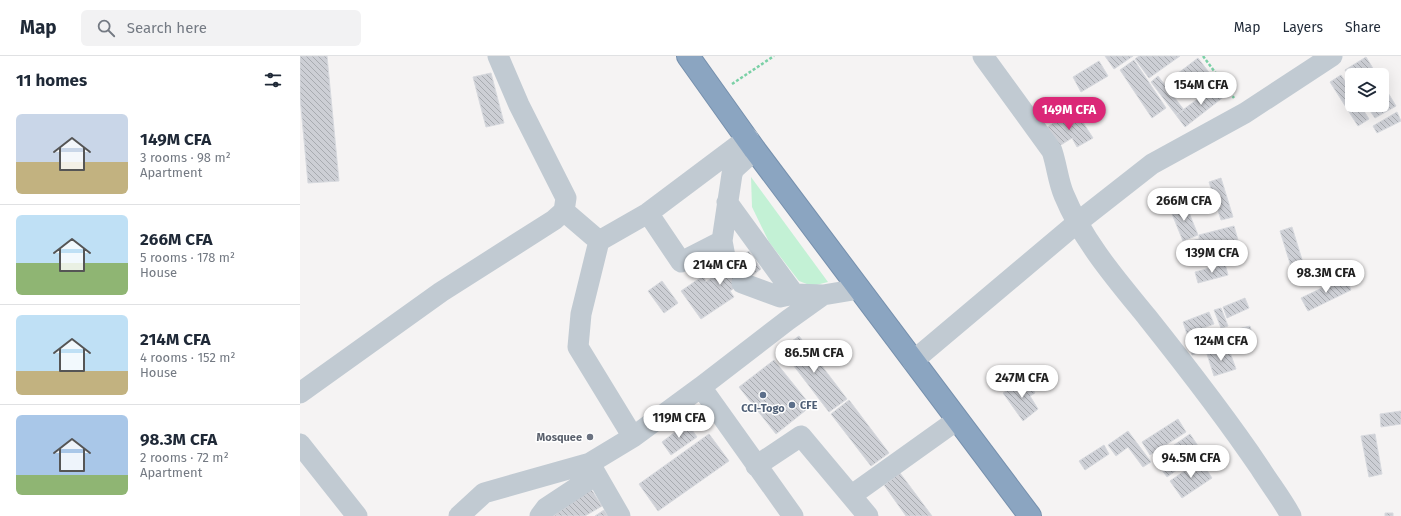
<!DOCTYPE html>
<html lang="en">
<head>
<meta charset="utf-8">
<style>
	:root { --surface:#fff; --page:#f2f2f3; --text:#1f2937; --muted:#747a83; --line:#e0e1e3; --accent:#db2777 }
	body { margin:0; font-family:"Fira Sans",sans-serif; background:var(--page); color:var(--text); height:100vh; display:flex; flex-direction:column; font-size:15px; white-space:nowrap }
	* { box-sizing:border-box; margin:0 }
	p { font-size:13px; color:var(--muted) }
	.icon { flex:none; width:22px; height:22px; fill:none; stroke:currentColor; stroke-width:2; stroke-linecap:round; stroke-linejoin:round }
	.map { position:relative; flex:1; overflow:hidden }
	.sheet { display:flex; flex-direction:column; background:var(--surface); width:300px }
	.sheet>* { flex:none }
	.buttons { position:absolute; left:1045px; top:12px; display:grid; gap:8px }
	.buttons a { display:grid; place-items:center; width:44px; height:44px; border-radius:6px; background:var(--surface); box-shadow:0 4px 16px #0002; font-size:20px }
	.price { position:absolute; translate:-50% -34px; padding:0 9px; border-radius:14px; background:#fff; color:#222; font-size:13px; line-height:26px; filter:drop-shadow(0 1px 2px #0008) }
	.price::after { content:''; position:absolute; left:50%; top:24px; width:12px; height:9px; margin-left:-6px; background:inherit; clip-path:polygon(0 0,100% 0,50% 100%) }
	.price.on { background:var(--accent); color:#fff }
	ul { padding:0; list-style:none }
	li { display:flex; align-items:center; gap:12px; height:100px; padding:0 16px }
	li+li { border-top:1px solid var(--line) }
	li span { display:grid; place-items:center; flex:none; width:112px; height:80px; border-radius:6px; color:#555 }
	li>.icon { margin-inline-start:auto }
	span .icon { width:48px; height:48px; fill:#fffc; stroke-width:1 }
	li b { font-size:17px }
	h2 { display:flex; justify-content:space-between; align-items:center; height:48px; padding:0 16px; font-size:17px }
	header { display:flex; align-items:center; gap:24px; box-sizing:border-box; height:56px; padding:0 20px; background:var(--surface); border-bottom:1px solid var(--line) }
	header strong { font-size:19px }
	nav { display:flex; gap:22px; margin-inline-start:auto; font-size:14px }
	.search { width:280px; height:36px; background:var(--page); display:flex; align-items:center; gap:10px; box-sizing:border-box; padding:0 14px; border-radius:6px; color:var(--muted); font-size:15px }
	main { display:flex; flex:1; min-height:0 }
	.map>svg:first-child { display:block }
	.green { fill:#c3f1d5 }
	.building { fill:url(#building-back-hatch); stroke:#d7d9de }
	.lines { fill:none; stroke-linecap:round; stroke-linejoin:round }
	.highway-casing { stroke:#7690ad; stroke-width:24 }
	.path { stroke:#7ad0a6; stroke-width:2.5; stroke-dasharray:3 2; stroke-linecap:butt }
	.minor { stroke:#c1cad2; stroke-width:21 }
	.highway { stroke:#8ba5c1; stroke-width:22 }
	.service-dot { fill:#5c6f8a; stroke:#fff; stroke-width:1.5 }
	.worship-dot { fill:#6b7280; stroke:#fff; stroke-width:1.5 }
	.labels { text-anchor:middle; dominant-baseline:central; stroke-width:3; stroke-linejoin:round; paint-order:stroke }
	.service-label { font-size:11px; font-weight:bold; fill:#4e5e75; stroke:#fff; text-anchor:start }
	.worship-label { font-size:11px; font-weight:bold; fill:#5b616d; stroke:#fff; text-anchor:end }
</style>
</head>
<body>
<header>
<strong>Map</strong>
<div class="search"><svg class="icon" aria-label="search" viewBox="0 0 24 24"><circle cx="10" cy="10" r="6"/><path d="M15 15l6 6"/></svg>Search here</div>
<nav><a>Map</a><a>Layers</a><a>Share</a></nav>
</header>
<main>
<section class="sheet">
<h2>11 homes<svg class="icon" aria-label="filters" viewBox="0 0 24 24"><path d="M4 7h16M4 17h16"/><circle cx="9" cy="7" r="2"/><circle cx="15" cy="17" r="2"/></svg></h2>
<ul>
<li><span style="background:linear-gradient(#c9d6e8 60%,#c2b280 0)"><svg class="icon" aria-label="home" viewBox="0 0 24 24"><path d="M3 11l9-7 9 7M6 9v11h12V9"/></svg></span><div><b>149M CFA</b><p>3 rooms · 98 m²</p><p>Apartment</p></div></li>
<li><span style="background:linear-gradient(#bfe0f5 60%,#8fb573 0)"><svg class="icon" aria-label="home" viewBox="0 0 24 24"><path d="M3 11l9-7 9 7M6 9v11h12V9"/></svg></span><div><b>266M CFA</b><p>5 rooms · 178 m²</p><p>House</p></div></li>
<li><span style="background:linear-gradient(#bfe0f5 70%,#c2b280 0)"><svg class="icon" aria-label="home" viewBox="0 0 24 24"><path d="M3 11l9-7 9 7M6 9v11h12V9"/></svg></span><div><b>214M CFA</b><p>4 rooms · 152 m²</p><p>House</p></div></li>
<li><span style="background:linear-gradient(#a9c7e8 75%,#8fb573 0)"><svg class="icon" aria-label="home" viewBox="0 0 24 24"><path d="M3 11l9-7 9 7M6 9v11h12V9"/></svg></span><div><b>98.3M CFA</b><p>2 rooms · 72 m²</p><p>Apartment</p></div></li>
</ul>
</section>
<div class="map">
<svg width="1101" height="460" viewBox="0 0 1101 460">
	<defs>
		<pattern id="building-back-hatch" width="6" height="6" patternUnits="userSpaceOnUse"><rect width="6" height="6" fill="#cdcfd5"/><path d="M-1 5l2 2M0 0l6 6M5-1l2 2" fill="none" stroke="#a8abb0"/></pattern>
	</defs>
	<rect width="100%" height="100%" fill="#f5f3f3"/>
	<path class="green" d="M 451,121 L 528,226 L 512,230 L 499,225 L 469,186 L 452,151 Z"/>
	<path class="building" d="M 0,0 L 27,0 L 39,125 L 8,127 L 0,41 Z
		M 805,0 L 833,0 L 814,13 Z
		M 839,0 L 880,0 L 849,22 L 835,3 Z
		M 1066,1 L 1077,19 L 1052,19 L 1052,26 L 1045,14 Z
		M 898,2 L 914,23 L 890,42 L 873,21 Z
		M 834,4 L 866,52 L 852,62 L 820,14 Z
		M 799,5 L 808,20 L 781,36 L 773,21 Z
		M 191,17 L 204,67 L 186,71 L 173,21 Z
		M 1041,19 L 1052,36 L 1052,49 L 1060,49 L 1069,63 L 1058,70 L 1030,26 Z
		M 858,20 L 884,54 L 876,59 L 851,26 Z
		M 1082,27 L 1096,50 L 1075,62 L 1066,49 L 1082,49 Z
		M 918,28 L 926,39 L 885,71 L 876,59 Z
		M 775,54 L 793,82 L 777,91 L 772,82 L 756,92 L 744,73 Z
		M 1097,56 L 1101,65 L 1077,77 L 1073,70 Z
		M 921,122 L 933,161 L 921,164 L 909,126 Z
		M 885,147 L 898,179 L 883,185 L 870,153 Z
		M 934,170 L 938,184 L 887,197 L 884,187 L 899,183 L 899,179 Z
		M 992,171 L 1004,210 L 992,214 L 980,175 Z
		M 449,195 L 461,213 L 430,235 L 434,241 L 401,263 L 381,235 L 403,220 L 406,226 Z
		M 925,208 L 928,219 L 898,227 L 895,216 Z
		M 1045,221 L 1051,234 L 1008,255 L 1001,242 Z
		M 362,225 L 378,247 L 364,257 L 348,235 Z
		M 945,242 L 949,252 L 927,262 L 923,251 Z
		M 921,252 L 928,270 L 921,272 L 914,254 Z
		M 909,256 L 914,268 L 887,278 L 883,266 Z
		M 950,270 L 953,282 L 924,290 L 921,277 Z
		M 915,276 L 920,290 L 892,299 L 888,285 Z
		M 499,280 L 547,343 L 529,356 L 481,293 Z
		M 928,291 L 936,313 L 914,320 L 907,298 Z
		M 474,304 L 511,350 L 476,378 L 439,331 Z
		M 726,323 L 735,337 L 730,340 L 738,353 L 723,365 L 703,337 Z
		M 549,344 L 589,397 L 571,410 L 531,358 Z
		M 1101,355 L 1101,368 L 1081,371 L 1080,358 Z
		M 878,363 L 886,376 L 850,399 L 842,386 Z
		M 387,367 L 397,381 L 371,399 L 362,386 Z
		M 828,375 L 851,406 L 843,411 L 828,391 L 816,400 L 808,389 Z
		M 409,378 L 429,405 L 358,455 L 339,428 Z
		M 890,378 L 902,396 L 867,421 L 854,403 Z
		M 1075,378 L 1082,418 L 1069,421 L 1061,380 Z
		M 804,389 L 809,398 L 785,414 L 779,405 Z
		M 900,404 L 912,422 L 882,442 L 870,425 Z
		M 600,417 L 632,460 L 606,460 L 584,429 Z
		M 291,433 L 302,450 L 285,460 L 253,460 Z
		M 304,454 L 308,460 L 295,460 Z
		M 1085,457 L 1093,457 L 1093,460 L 1085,460 Z"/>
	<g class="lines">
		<g class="highway-casing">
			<path id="highway" d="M 388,0 L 455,94 L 730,460"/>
		</g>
		<path class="path" d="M 903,0 L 934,42
			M 432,28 L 474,0"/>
		<path class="minor" d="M 683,0 L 752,95 C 757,110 758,125 764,139 C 783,185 816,223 847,261 C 886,310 925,360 960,412 C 970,428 982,443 991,460
			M 427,146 L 494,238
			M 264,155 L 299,185
			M 348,157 L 381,206 L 422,185
			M 427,211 L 422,185 L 432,118 L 434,113 L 455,94
			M 442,227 L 480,241 L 494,238 L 523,239 L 559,233
			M 613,305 L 778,166 L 852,108 L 945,57 L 1032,0
			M 401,331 L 493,460
			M 0,337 L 141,236 L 254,164 L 264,155 L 266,142 L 219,49 L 198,0
			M 333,381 L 278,291 L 281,258 L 299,185 L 348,157 L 448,82
			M 0,388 L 57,460
			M 290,408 L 320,460
			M 456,410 L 501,380 L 568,460
			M 552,439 L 657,364
			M 159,460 L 184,437 L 290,407 L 333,381 L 401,331 L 488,264 L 523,239
			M 240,460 L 246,452 L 296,419"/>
		<use href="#highway" class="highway"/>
	</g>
	<g class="service-dot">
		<circle cx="463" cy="339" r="4"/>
		<circle cx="492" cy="349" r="4"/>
	</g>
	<circle class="worship-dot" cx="290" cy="381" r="4"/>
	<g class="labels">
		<g class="service-label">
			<text x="500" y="349">CFE</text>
			<text x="463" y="352" text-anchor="middle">CCI-Togo</text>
		</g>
		<g class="worship-label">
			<text x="282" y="381">Mosquee</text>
		</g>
	</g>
</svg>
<div class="buttons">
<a><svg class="icon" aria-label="layers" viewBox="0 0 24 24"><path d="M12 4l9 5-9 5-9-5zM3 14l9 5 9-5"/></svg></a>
</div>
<b class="price" style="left:901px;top:50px">154M CFA</b>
<b class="price on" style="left:769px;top:75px">149M CFA</b>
<b class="price" style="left:884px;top:166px">266M CFA</b>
<b class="price" style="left:912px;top:218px">139M CFA</b>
<b class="price" style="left:420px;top:230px">214M CFA</b>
<b class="price" style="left:1026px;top:238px">98.3M CFA</b>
<b class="price" style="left:921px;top:306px">124M CFA</b>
<b class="price" style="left:514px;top:318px">86.5M CFA</b>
<b class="price" style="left:722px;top:343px">247M CFA</b>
<b class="price" style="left:379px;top:383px">119M CFA</b>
<b class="price" style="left:891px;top:423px">94.5M CFA</b>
</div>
</main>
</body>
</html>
